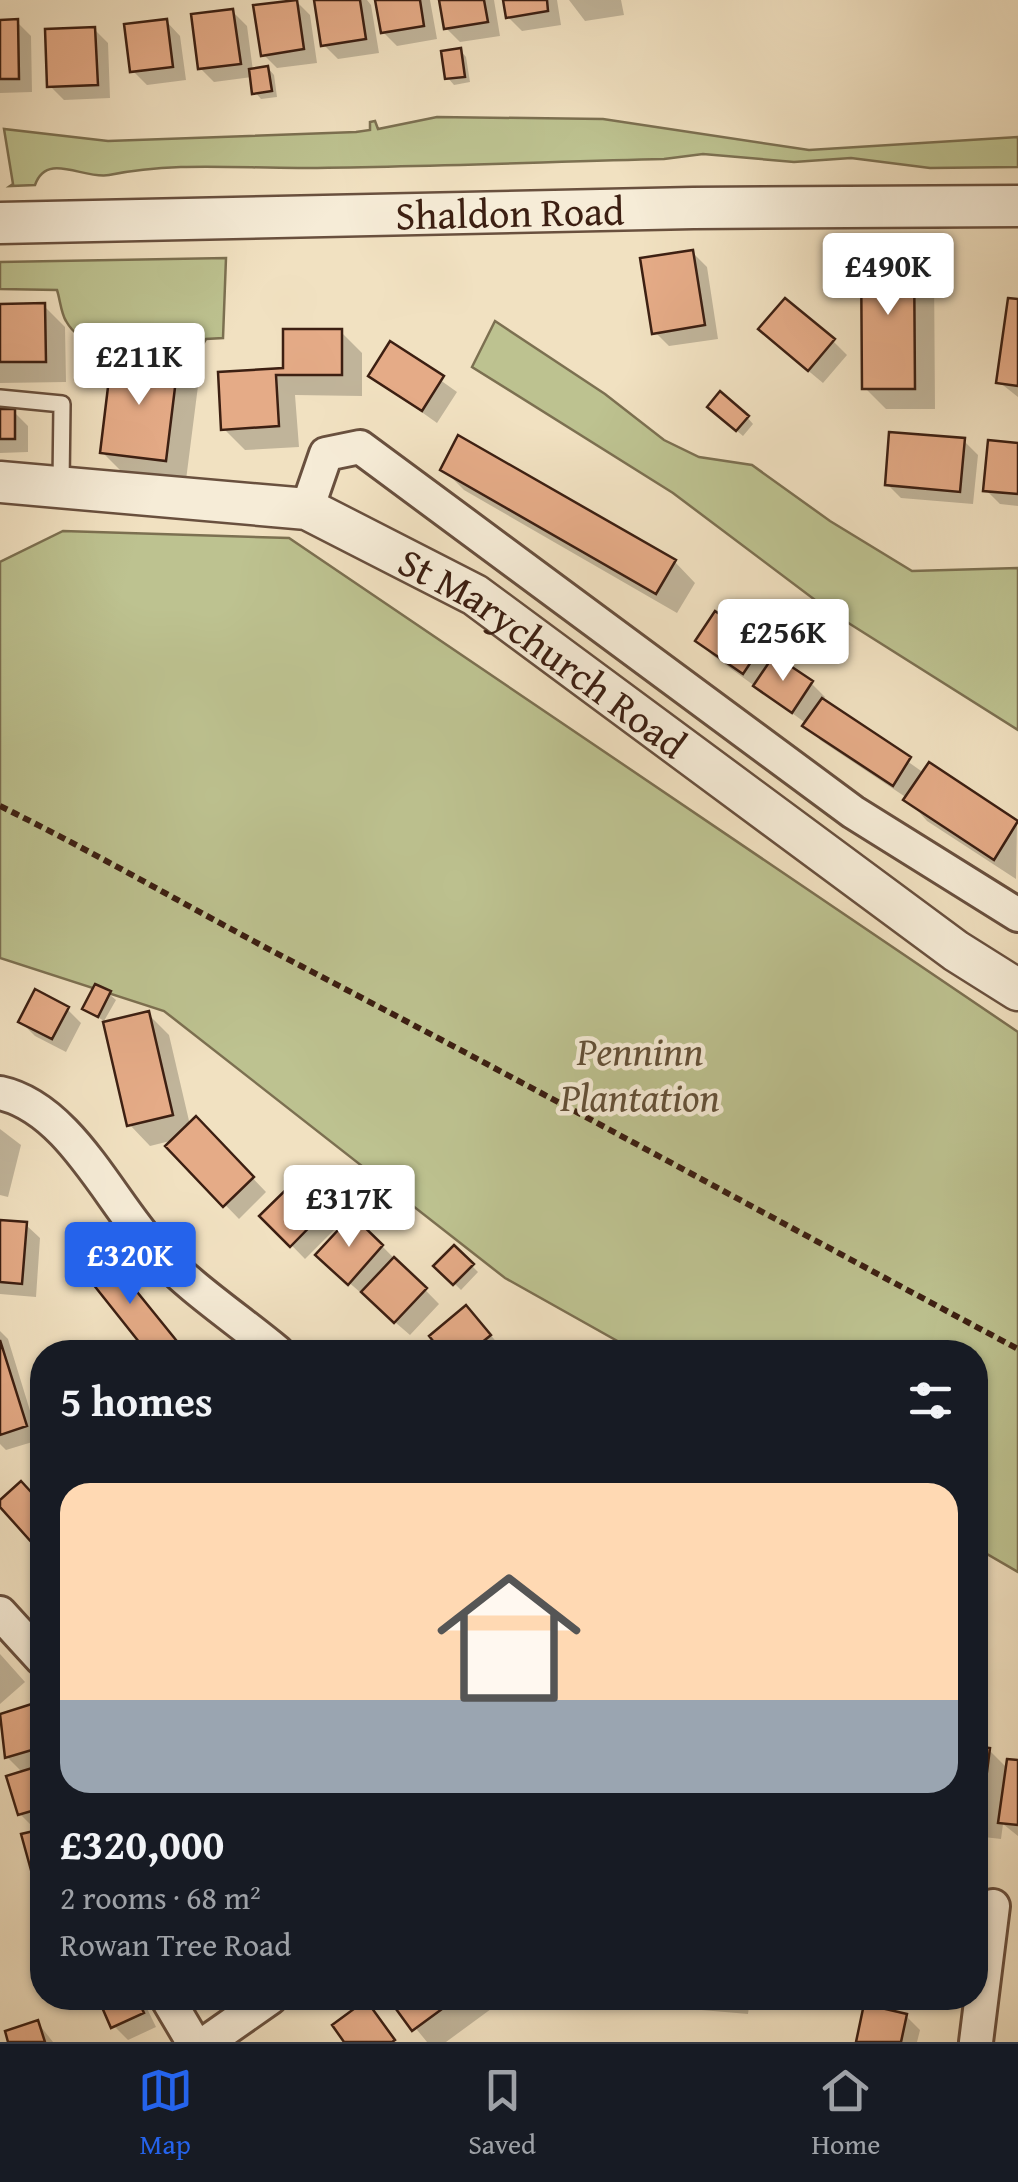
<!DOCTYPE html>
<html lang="en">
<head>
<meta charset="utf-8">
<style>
	:root { --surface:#171b24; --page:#20242c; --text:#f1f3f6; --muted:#9ea1a6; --line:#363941; --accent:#2563eb }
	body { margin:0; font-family:"Gentium Book Plus",serif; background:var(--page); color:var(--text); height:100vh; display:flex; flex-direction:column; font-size:38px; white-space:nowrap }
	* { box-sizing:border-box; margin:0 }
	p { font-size:32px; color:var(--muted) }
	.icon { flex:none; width:55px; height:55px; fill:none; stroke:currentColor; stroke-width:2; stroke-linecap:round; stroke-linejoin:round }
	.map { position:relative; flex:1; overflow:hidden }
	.details { position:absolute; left:30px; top:1340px; width:958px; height:670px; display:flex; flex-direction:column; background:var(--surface); border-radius:40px; box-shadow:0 2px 8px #0004 }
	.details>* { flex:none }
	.price { position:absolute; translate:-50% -85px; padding:0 22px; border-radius:10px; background:#fff; color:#222; font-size:32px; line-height:65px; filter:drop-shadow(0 2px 5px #0008) }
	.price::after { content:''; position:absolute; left:50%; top:60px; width:30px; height:22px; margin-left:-15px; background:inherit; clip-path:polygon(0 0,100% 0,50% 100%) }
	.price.active { background:var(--accent); color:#fff }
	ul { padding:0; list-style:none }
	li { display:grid; align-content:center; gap:20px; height:530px; padding:0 30px }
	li+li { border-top:2px solid var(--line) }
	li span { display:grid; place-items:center; height:310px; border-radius:30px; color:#555 }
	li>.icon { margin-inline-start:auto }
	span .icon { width:180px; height:180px; fill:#fffc; stroke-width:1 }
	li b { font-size:42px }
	h2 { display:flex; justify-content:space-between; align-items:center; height:120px; padding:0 30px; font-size:42px }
	.dock { display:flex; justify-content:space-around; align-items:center; height:140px; border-top:2px solid var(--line); background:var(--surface); font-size:28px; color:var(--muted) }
	.dock a { display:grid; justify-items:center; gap:5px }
	.dock .active { color:var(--accent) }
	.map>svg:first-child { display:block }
	.green { fill:#bdc290; stroke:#7c7051; stroke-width:2.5 }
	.shadow { fill:#0003 }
	.building { fill:#e5ab87; stroke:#3c1f12; stroke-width:2.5 }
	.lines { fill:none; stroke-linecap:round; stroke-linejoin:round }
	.service-casing { stroke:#69503e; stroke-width:20 }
	.minor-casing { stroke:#69503e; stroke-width:38 }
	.tertiary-casing { stroke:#69503e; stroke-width:45 }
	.path { stroke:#3c1f12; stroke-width:6; stroke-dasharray:8 5; stroke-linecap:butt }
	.service { stroke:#f6ecd7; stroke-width:15 }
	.minor { stroke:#f6ecd7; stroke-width:32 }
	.tertiary { stroke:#f6ecd7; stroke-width:40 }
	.labels { text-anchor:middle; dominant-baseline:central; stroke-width:9; stroke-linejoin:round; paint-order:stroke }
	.street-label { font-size:40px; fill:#3c1f12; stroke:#f6ecd7 }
	.park-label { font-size:40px; font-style:italic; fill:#635038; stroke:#f6ecd7 }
</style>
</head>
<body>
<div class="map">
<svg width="1018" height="2042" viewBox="0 0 1018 2042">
	<rect width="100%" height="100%" fill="#f1e1c1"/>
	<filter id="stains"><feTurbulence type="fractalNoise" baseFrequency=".002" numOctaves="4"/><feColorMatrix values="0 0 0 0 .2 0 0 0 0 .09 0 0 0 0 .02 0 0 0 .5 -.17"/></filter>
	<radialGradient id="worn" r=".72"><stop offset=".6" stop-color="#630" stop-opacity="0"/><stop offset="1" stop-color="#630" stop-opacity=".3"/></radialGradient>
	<path class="green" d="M 437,117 L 603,119 L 809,150 L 1018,137 L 1018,167 L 930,168 L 851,158 L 794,162 L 703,154 L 664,159 C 542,162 420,167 298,168 C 234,168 173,162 109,175 C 84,180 47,151 35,185 L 10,186 L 13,184 L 4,129 L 108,141 L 356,132 L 370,130 L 370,122 L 375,121 L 378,129 Z
		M 226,258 L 223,338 L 206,339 L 193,361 C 158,347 89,362 66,321 C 61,313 60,299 57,290 L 0,289 L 0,262 Z
		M 495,321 L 605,394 L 664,440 L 699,457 L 752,465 L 830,521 L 912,571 L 1018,568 L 1018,730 L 831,612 L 673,493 L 472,367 Z
		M 63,531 L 289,538 L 1018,1032 L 1018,1572 L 975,1547 L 975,1352 L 637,1352 L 505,1278 L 164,1011 L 0,958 L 0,562 Z"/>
	<path class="shadow" d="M 317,0 L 367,0 L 371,5 L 379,53 L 338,59 L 324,45 Z
		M 378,0 L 430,0 L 437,39 L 397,46 L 383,32 Z
		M 441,0 L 494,0 L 500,36 L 460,42 L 446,28 Z
		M 506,0 L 557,0 L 561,25 L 522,31 L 508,17 Z
		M 569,0 L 621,0 L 624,15 L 585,21 Z
		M 296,1 L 310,15 L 317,63 L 277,68 L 263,54 Z
		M 233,12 L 247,26 L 253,71 L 268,68 L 274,75 L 277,97 L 261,99 L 255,92 L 252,77 L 214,82 L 200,68 Z
		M 166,21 L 180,36 L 186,80 L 147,85 L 133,71 Z
		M 0,22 L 17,22 L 31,36 L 32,92 L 0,93 Z
		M 94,29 L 108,43 L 110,98 L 64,100 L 50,86 Z
		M 460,50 L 466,57 L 470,82 L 454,85 L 448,78 Z
		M 913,249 L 934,270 L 935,409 L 886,409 L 865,388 Z
		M 693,253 L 707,267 L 718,339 L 669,346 L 655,332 Z
		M 1018,302 L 1018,397 L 999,382 Z
		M 0,306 L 44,306 L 65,327 L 66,382 L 0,383 Z
		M 341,332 L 362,353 L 362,396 L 295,395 L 299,447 L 245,450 L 224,429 L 220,375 L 286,370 Z
		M 833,341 L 847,355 L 823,383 L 775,343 Z
		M 391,345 L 457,392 L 437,423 L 371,376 Z
		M 177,365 L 198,386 L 186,480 L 123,473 L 102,452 Z
		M 0,412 L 14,412 L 28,426 L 28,452 L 0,453 Z
		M 716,413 L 747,417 L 753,424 L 743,436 Z
		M 964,441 L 978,455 L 973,504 L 901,498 L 887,484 Z
		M 1018,446 L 1018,506 L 1000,504 L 986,490 Z
		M 443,469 L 675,562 L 695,583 L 677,613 L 464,490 Z
		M 716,615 L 811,683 L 825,697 L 822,701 L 924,773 L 929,765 L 1017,823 L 1016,879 L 927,821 L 907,798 L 820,740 L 807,724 L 712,655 L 698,641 Z
		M 109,994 L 116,1000 L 104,1021 L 85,1009 Z
		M 67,1009 L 81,1023 L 66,1052 L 35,1036 L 21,1022 Z
		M 148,1014 L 169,1035 L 190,1125 L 196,1119 L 266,1192 L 239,1219 L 168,1146 L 174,1140 L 150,1146 L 129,1124 Z
		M 0,1129 L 21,1145 L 8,1197 L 0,1195 Z
		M 383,1175 L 403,1197 L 383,1216 L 361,1195 Z
		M 301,1179 L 343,1221 L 305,1259 L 263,1216 Z
		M 0,1223 L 25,1224 L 40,1238 L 36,1297 L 0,1294 Z
		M 382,1246 L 439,1304 L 410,1335 L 332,1268 Z
		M 454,1248 L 478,1272 L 461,1290 L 437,1266 Z
		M 122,1273 L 186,1352 L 151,1352 L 88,1274 Z
		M 480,1322 L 503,1350 L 500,1352 L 446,1352 L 432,1337 Z
		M 0,1331 L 8,1339 L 39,1440 L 6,1450 L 0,1444 Z
		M 0,1654 L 25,1682 L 0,1704 Z
		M 37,1705 L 42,1710 L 42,1825 L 34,1828 L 20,1814 L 23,1773 L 7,1757 L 0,1716 Z
		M 975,1748 L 989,1750 L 1008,1769 L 1018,1763 L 1018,1836 L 1003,1824 L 1001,1839 L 975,1836 Z
		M 100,1998 L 142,1998 L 156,2027 L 128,2040 L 114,2026 Z
		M 391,1998 L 506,1998 L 446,2042 L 427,2042 Z
		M 625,1998 L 750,1998 L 748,2014 L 632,2004 Z
		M 763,1998 L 812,1998 L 812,2003 Z
		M 861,1998 L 920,1998 L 919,2003 Z
		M 906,2016 L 920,2030 L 917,2042 L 859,2042 Z
		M 38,2023 L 53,2042 L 11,2042 Z"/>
	<path class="building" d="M 297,0 L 304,49 L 261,56 L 253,5 Z
		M 314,0 L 360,0 L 366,39 L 321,46 Z
		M 375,0 L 420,0 L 424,26 L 381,33 Z
		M 439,0 L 484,0 L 488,22 L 444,29 Z
		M 503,0 L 547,0 L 548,11 L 506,18 Z
		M 233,9 L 241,64 L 198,69 L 191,14 Z
		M 18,19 L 19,79 L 0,79 L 0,20 Z
		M 167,19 L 173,67 L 130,72 L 124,24 Z
		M 95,27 L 98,85 L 47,87 L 45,29 Z
		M 461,48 L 465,77 L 445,79 L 441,51 Z
		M 268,66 L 272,91 L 252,94 L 249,69 Z
		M 861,247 L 914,247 L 915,389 L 862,389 Z
		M 693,250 L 705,325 L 652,334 L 640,258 Z
		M 785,298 L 835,339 L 808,371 L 758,329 Z
		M 1008,298 L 1018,299 L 1018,386 L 996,383 Z
		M 45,303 L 46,362 L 0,362 L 0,304 Z
		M 283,329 L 342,329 L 342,375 L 276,375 L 279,426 L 221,430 L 218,372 L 283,368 Z
		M 390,341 L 444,376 L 422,411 L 368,376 Z
		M 112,354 L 178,363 L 166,461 L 100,453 Z
		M 720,391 L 749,416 L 736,431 L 707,407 Z
		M 0,409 L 15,409 L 15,439 L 0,439 Z
		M 889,432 L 965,438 L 960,492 L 885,485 Z
		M 458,435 L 676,560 L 656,594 L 440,470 Z
		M 988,440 L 1018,443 L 1018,494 L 983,491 Z
		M 715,611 L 763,644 L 743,674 L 695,641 Z
		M 774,655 L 813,681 L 792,713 L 753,686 Z
		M 822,698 L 911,757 L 893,786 L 802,726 Z
		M 929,762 L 1018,821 L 994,860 L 903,800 Z
		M 95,984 L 111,991 L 98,1017 L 82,1009 Z
		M 35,989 L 69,1007 L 52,1039 L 18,1022 Z
		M 149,1011 L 173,1115 L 127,1126 L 103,1022 Z
		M 196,1116 L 254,1177 L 223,1207 L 165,1146 Z
		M 383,1171 L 399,1189 L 375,1212 L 358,1195 Z
		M 301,1175 L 331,1205 L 290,1247 L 259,1216 Z
		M 352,1215 L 383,1245 L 348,1285 L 315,1255 Z
		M 0,1220 L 27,1222 L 22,1284 L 0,1282 Z
		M 454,1245 L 474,1264 L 453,1285 L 433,1266 Z
		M 108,1256 L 176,1340 L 160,1352 L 147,1352 L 85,1274 Z
		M 394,1257 L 427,1288 L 394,1323 L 361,1292 Z
		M 466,1305 L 491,1335 L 470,1352 L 442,1352 L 429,1336 Z
		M 0,1340 L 27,1426 L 0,1435 Z
		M 21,1481 L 42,1504 L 42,1554 L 0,1507 L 0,1500 Z
		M 38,1702 L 42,1747 L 5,1758 L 0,1714 Z
		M 975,1746 L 990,1748 L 981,1819 L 975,1819 Z
		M 1007,1759 L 1018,1760 L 1018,1825 L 998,1823 Z
		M 42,1765 L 42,1808 L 18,1815 L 6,1776 Z
		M 42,1829 L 42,1910 L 21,1834 Z
		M 98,1998 L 137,1998 L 144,2013 L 111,2028 Z
		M 388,1998 L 457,1998 L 412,2031 Z
		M 366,2000 L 395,2040 L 392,2042 L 344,2042 L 332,2025 Z
		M 864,2004 L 907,2014 L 901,2042 L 856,2042 Z
		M 38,2020 L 45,2042 L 8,2042 L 5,2031 Z"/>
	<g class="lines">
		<g class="service-casing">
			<path id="service" d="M 0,398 L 62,404 L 61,484"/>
		</g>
		<g class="minor-casing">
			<path id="minor" d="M 307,509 L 326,454 L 360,447 L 853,812 L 1018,915
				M 0,1093 C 69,1108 109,1200 154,1249 C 190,1288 236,1318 277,1352
				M 0,1613 L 42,1659
				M 167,1998 L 193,2042
				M 207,2042 L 270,1998
				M 976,2042 L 993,1906"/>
		</g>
		<g class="tertiary-casing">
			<g id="tertiary">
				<path id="s1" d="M 0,223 L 693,208 L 1018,206"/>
				<path id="s2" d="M 0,482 L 307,509 L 475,595 L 956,951 L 1018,990"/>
			</g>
		</g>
		<path class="path" d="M 0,806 C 102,856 200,914 301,966 C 541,1091 779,1222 1018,1349"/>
		<use href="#service" class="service"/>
		<use href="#minor" class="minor"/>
		<use href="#tertiary" class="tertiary"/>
	</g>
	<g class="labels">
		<g class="street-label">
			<text stroke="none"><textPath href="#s1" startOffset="510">Shaldon Road</textPath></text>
			<text stroke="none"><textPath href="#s2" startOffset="585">St Marychurch Road</textPath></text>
		</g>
		<g class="park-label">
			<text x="640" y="1050">Penninn<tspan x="640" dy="46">Plantation</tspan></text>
		</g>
	</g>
	<rect width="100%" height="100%" filter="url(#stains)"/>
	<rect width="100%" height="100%" fill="url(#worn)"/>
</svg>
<b class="price" style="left:888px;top:318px">£490K</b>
<b class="price" style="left:139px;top:408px">£211K</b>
<b class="price" style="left:783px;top:684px">£256K</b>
<b class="price" style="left:349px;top:1250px">£317K</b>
<b class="price active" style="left:130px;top:1307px">£320K</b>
<section class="details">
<h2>5 homes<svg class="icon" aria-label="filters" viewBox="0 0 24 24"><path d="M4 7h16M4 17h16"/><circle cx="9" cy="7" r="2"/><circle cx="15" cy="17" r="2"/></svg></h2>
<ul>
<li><span style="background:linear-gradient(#ffd9b3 70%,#9aa5b1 0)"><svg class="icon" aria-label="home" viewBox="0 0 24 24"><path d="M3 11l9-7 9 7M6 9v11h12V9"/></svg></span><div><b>£320,000</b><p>2 rooms · 68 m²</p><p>Rowan Tree Road</p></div></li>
</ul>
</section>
</div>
<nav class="dock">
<a class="active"><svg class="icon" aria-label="map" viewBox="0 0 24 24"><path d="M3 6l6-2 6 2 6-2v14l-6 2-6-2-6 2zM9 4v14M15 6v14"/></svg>Map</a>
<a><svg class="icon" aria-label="saved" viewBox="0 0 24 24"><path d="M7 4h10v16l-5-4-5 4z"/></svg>Saved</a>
<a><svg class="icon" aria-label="home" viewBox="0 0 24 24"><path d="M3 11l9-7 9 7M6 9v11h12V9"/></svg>Home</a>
</nav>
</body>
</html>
